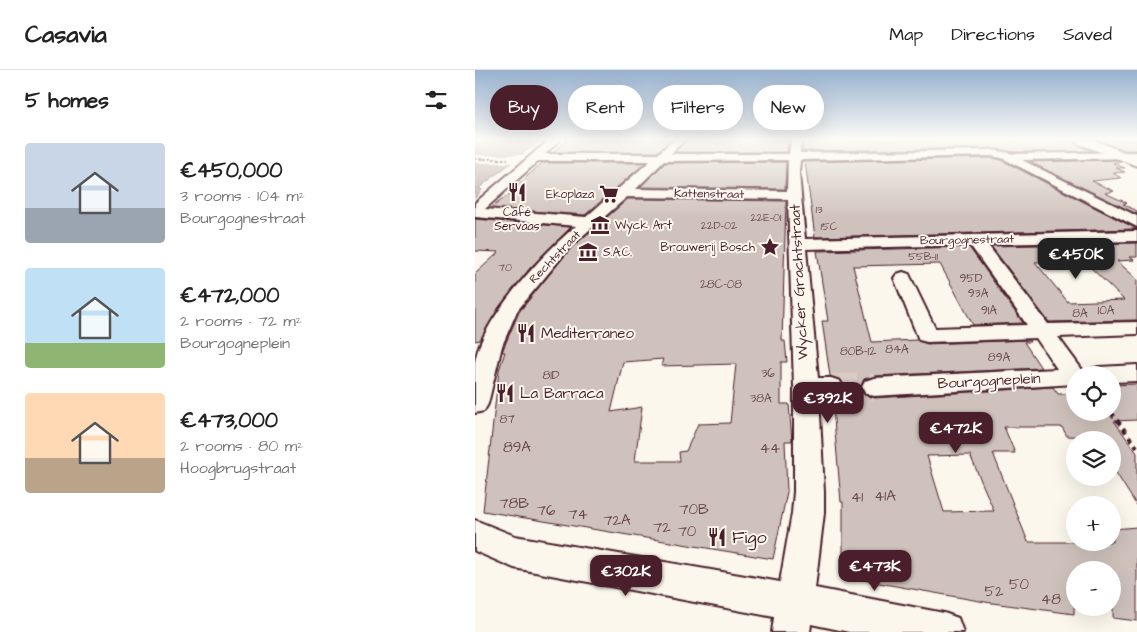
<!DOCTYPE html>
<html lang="en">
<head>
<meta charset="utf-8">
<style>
	:root { --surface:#fff; --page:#f6f6f6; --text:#222; --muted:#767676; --line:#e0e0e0; --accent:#4a1f2b }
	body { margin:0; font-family:"Architects Daughter",sans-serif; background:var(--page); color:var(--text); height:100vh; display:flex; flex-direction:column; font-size:19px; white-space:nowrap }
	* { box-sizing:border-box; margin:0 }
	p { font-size:16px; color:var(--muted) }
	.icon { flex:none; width:28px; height:28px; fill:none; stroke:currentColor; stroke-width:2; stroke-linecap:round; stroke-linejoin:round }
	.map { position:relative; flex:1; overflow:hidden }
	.panel { display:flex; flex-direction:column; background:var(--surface); width:475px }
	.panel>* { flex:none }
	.guide { position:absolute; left:15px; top:15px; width:475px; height:45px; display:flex; gap:10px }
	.controls { position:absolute; left:591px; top:296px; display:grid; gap:10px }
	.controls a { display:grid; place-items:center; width:55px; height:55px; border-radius:50%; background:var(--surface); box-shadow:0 5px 20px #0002; font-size:25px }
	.price { position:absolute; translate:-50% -42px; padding:0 11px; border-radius:10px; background:var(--accent); color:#fff; font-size:16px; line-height:32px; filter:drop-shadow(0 1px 2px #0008) }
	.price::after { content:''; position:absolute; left:50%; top:30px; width:15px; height:11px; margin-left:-8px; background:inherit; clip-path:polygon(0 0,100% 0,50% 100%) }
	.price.current { background:#222; color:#fff }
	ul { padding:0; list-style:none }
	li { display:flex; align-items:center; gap:15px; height:125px; padding:0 25px }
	li span { display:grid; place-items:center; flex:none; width:140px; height:100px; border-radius:5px; color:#555 }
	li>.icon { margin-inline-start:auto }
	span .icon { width:60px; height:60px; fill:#fffc; stroke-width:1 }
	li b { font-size:21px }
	h2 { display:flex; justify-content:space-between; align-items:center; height:60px; padding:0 25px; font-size:21px }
	.pill { padding:0 18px; border-radius:22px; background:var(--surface); box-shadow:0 5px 20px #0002; font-size:18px; line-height:45px }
	.pill.current { background:var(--accent); color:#fff }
	header { display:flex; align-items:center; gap:30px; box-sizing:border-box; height:70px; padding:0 25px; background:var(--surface); border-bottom:1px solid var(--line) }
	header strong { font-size:24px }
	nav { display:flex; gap:28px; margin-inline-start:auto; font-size:18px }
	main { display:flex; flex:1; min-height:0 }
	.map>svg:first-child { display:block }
	.water { fill:#bfadaa; stroke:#907477 }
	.pier { fill:#fbf7ec }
	.building { fill:#cfc2bc; stroke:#4a1f2b; fill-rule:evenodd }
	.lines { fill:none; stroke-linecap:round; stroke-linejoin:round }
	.street-tunnel { stroke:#d8ccc5; stroke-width:26; stroke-dasharray:26 13; stroke-linecap:butt }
	.street-casing { stroke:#4a1f2b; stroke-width:4 }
	.secondary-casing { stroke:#4a1f2b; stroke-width:3 }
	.path-far1 { stroke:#4a1f2b; stroke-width:2; stroke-dasharray:2.5 2; stroke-linecap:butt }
	.path { stroke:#4a1f2b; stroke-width:4; stroke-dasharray:5.5 4.5; stroke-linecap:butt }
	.street { fill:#fbf7ec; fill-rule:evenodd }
	.secondary { fill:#fbf7ec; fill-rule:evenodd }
	.labels { text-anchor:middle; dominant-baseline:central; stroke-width:4; stroke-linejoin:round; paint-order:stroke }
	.far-number-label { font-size:11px; fill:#6b484f }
	.far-poi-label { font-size:12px; fill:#4a1f2b; stroke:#fbf7ec; text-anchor:end }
	.far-street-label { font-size:12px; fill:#4a1f2b; stroke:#fbf7ec }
	.number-label { font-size:12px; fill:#6b484f }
	.street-label { font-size:15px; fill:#4a1f2b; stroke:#fbf7ec }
	.poi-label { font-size:15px; fill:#4a1f2b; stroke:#fbf7ec; text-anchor:start }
	.near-number-label { font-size:15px; fill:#6b484f }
	.near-poi-label { font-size:18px; fill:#4a1f2b; stroke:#fbf7ec; text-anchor:start }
</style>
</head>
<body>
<header>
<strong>Casavia</strong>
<nav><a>Map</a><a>Directions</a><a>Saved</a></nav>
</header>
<main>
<section class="panel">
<h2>5 homes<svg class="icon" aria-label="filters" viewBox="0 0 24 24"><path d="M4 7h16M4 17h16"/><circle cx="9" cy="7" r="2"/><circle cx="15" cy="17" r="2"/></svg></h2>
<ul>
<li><span style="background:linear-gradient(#c9d6e8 65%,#9aa5b1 0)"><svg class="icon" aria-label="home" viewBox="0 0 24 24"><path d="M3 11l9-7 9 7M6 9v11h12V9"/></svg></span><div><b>€450,000</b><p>3 rooms · 104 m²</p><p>Bourgognestraat</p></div></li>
<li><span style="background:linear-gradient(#bfe0f5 75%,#8fb573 0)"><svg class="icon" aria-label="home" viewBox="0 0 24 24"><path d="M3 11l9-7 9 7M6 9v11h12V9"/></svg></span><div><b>€472,000</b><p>2 rooms · 72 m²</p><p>Bourgogneplein</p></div></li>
<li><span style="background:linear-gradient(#ffd9b3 65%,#b9a48a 0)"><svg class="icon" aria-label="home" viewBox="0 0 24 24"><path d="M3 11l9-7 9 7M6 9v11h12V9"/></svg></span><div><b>€473,000</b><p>2 rooms · 80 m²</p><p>Hoogbrugstraat</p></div></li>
</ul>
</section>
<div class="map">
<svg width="662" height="562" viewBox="0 0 662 562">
	<rect width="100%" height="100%" fill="#fbf7ec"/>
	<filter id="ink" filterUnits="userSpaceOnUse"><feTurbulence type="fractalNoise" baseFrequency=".02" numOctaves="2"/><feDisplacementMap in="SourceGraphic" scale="10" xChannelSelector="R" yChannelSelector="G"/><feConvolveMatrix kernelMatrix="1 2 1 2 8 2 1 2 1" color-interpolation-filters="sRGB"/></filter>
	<g filter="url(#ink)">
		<path class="water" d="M 0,70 L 65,70 L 4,118 L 7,120 L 0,128 Z"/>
		<path class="pier" d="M 0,85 L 49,85 L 39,93 L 0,93 Z"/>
		<path class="building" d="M 92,70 L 196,70 L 182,82 L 79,82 Z
			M 211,70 L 313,70 L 312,82 L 200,82 Z
			M 328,70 L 599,70 L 601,75 L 617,81 L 540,82 L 517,78 L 328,81 Z
			M 622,70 L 662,70 L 662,80 L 650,80 Z
			M 517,88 L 526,90 L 662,159 L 340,167 L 330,92 Z
			M 642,90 L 646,92 L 638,93 L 650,98 L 641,98 L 650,102 L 638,103 L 646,108 L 617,111 L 639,121 L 630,123 L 652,133 L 648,134 L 662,141 L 662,144 L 555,92 Z
			M 311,92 L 310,119 L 165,117 L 190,93 Z
			M 67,93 L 170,93 L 110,145 L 16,138 L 43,118 L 39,118 Z
			M 153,129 L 311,131 L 307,271 L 310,271 L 312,292 L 306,292 L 306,334 L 314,334 L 317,371 L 310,371 L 312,422 L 298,489 L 8,441 L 24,300 L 30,282 L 27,282 L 29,277 L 44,242 L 96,178 ZM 188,289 L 186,296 L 261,294 L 255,353 L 223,354 L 211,381 L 204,382 L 205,391 L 160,391 L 167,337 L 136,342 L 148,292 Z
			M 0,149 L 96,157 L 55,198 L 24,237 L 5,270 L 0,271 L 0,204 L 24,182 L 0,181 Z
			M 662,173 L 662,187 L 655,187 L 659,190 L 642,191 L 662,209 L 662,250 L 574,252 L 516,176 ZM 608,190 L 609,191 L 649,230 L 593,232 L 560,192 Z
			M 494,177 L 548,253 L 498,255 L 465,194 L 378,196 L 397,272 L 442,270 L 452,274 L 554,270 L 555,272 L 549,272 L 566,298 L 399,306 L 389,309 L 385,318 L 389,325 L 399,328 L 578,317 L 583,324 L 600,324 L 600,342 L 633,342 L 638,349 L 638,315 L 662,314 L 662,350 L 639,351 L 662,383 L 662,436 L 638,398 L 638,370 L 619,370 L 617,367 L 592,366 L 587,357 L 529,357 L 540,383 L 518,383 L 553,472 L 638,472 L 638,459 L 662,457 L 662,551 L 638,548 L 638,500 L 600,500 L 599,544 L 510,532 L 404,513 L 374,507 L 368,498 L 368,432 L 366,432 L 357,326 L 367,324 L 370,316 L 366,309 L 355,306 L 347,251 L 353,251 L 342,181 ZM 495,385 L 519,441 L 469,442 L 452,386 Z"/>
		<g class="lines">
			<path class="street-tunnel" d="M 356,317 L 399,317"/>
			<g class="street-casing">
				<path id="street" d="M 74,70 L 85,70 L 70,84 L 183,84 L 198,70 L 209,70 L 196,84 L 314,84 L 316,70 L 326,70 L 325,83 L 517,80 L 540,84 L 662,82 L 662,88 L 547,90 L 662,146 L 662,157 L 527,88 L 517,86 L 325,90 L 324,103 L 330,169 L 662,161 L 662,171 L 512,174 L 573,254 L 662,252 L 662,264 L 583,267 L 611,305 L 600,305 L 600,314 L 399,326 L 390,323 L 387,317 L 390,311 L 399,308 L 582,299 L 561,268 L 452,272 L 444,270 L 419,208 L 422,204 L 428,202 L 434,204 L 460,258 L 552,255 L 495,175 L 331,179 L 343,308 L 356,308 L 365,311 L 368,317 L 365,323 L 344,326 L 349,422 L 349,443 L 340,518 L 469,543 L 483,548 L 488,562 L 374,562 L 336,554 L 335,562 L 297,562 L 299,547 L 39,498 L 0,481 L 0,450 L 40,466 L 305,512 L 317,443 L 319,422 L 319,317 L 313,129 L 152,127 L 95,177 L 42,241 L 27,276 L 13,334 L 9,341 L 0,343 C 0,327 0,309 0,293 C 5,251 69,182 101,156 L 0,147 L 0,133 ZM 313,90 L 312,121 L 161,119 L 189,91 ZM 63,91 L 175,91 L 111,147 L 10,139 Z
					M 662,295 L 662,311 L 638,312 L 638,305 L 612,305 L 616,299 L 624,297 Z"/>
			</g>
			<g class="secondary-casing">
				<path id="secondary" d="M 601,70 L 618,70 L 662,87 L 662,96 L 602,73 Z"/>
			</g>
			<path class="path-far1" d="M 0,89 L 33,89"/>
			<path class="path" d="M 636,342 L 662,377"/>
			<use href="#street" class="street"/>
			<use href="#secondary" class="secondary"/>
		</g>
	</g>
	<linearGradient id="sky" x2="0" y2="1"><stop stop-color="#97b1cf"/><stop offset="0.47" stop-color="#fdfbf6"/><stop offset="1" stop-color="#fdfbf6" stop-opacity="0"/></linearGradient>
	<rect width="662" height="148" fill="url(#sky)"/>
	<defs>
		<g id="restaurant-bare" transform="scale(1.5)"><path d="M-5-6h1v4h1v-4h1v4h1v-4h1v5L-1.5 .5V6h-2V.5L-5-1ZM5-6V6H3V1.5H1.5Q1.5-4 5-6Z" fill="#4a1f2b" stroke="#fbf7ec" stroke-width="2.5" paint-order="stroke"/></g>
		<g id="supermarket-bare" transform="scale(1.5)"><path d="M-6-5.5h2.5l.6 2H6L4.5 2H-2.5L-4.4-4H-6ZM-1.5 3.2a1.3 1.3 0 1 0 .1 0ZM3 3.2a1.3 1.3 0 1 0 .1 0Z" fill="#4a1f2b" stroke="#fbf7ec" stroke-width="2.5" paint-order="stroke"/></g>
		<g id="museum-bare" transform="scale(1.5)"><path d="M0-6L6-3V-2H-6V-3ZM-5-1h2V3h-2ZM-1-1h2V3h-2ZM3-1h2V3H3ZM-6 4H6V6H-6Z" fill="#4a1f2b" stroke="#fbf7ec" stroke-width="2.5" paint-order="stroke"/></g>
		<g id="sight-bare" transform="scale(1.5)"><path d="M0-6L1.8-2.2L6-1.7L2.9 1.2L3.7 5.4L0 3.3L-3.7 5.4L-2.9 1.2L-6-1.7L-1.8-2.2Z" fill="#4a1f2b" stroke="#fbf7ec" stroke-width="2.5" paint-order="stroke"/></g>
	</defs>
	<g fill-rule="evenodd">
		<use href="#restaurant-bare" x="42" y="122"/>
		<use href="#supermarket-bare" x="134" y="124"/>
		<use href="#museum-bare" x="125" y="155"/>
		<use href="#sight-bare" x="295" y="177"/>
		<use href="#museum-bare" x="113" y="182"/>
		<use href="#restaurant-bare" x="51" y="263"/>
		<use href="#restaurant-bare" x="30" y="323"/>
		<use href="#restaurant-bare" x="242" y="467"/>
	</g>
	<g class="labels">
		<g class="far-number-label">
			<text x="344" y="139">13</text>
			<text x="291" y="147">22E-01</text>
			<text x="244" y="155">22D-02</text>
			<text x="354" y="156">15C</text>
			<text x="448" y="186">55B-11</text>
			<text x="30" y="197">70</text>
		</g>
		<g class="far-poi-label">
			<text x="119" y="124">Ekoplaza</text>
			<text x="42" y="142" text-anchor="middle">Café<tspan x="42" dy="14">Servaas</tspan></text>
			<text x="140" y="155" text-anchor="start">Wyck Art</text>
			<text x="280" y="177">Brouwerij Bosch</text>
			<text x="128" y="182" text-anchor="start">S.A.C.</text>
		</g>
		<g class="far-street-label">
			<text transform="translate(234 124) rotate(1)">Kattenstraat</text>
			<text transform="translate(492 170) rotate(-1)">Bourgognestraat</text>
			<text transform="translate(80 187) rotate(-46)">Rechtstraat</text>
		</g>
		<g class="number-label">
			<text x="496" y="208">95D</text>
			<text x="246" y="214">28C-08</text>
			<text x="503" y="223">93A</text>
			<text x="514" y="240">91A</text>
			<text x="631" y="240">10A</text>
			<text x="605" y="243">8A</text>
			<text x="422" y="279">84A</text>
			<text x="383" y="281">80B-12</text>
			<text x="524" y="287">89A</text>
			<text x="293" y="303">36</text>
			<text x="76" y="305">81D</text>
			<text x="286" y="328">38A</text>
			<text x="32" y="349">87</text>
		</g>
		<g class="street-label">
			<text transform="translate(324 212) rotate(-93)">Wycker Grachtstraat</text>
			<text transform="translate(514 311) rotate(-3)">Bourgogneplein</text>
		</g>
		<g class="poi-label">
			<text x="66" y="263">Mediterraneo</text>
			<text x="45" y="323">La Barraca</text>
		</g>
		<g class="near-number-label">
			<text x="42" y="377">89A</text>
			<text x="295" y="378">44</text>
			<text x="410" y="426">41A</text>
			<text x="382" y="427">41</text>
			<text x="39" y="433">78B</text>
			<text x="219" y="439">70B</text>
			<text x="71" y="440">76</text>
			<text x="103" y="444">74</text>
			<text x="142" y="450">72A</text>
			<text x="187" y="457">72</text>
			<text x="212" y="461">70</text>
			<text x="544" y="514">50</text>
			<text x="519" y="521">52</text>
			<text x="576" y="529">48</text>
		</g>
		<g class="near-poi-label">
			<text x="257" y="467">Figo</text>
		</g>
	</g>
</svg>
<div class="controls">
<a><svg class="icon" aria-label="locate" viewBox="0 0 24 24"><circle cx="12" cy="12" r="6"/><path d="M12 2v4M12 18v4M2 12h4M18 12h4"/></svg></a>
<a><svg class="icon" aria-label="layers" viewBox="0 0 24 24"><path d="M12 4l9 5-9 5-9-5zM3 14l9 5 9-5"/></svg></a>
<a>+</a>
<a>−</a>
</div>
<b class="price current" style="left:601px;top:210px">€450K</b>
<b class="price" style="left:353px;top:354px">€392K</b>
<b class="price" style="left:481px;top:384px">€472K</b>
<b class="price" style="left:400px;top:522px">€473K</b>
<b class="price" style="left:151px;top:527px">€302K</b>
<div class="guide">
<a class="pill current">Buy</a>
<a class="pill">Rent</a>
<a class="pill">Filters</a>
<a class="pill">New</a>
</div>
</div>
</main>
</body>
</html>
